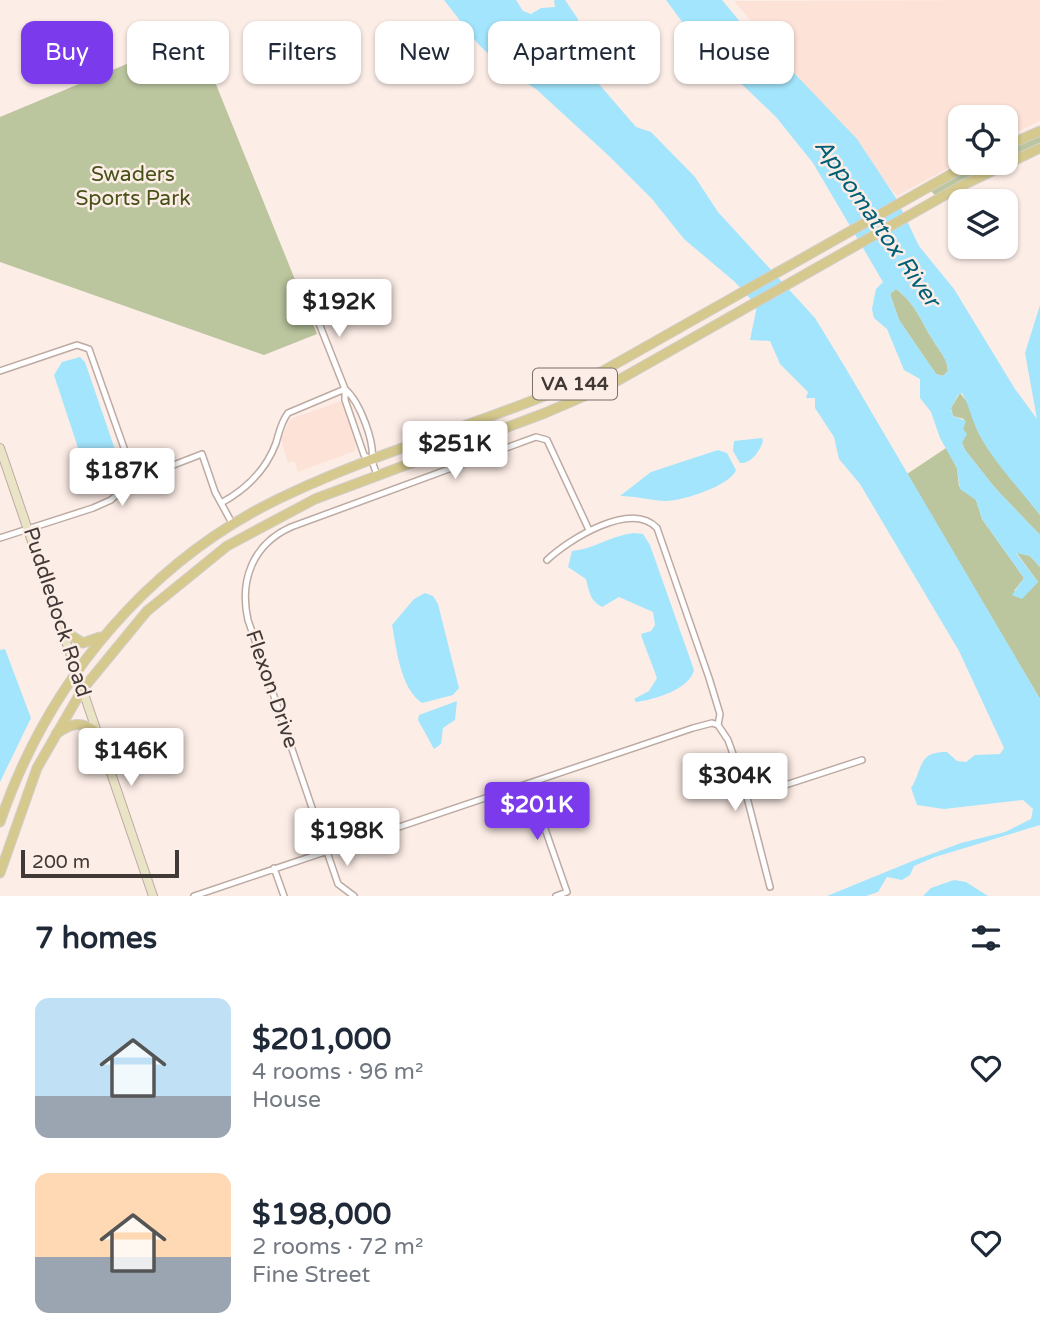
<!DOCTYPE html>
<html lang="en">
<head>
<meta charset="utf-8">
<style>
	:root { --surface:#fff; --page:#f6f6f7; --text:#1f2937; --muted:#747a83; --accent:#7c3aed }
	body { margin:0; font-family:"Varela Round",sans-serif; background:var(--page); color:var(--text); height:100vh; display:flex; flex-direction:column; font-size:26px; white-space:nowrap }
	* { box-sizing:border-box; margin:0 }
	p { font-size:23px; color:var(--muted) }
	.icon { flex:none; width:38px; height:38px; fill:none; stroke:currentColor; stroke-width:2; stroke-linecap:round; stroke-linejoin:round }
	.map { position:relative; height:896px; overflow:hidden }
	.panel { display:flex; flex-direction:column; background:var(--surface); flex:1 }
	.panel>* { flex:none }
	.banner { position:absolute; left:21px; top:21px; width:999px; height:63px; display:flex; gap:14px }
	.buttons { position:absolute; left:948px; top:105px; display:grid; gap:14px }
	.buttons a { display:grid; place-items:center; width:70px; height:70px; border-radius:14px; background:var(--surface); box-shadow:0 2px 5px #0004; font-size:35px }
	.scale { position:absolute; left:21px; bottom:18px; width:158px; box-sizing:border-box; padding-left:7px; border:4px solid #413936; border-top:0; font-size:19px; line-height:24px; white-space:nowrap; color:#413936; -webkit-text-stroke:5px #fdede7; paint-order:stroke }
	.price { position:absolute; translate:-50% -60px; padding:0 16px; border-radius:7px; background:#fff; color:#222; font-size:23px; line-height:46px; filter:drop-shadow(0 2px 4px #0008) }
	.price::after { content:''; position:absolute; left:50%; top:42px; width:21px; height:16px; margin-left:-10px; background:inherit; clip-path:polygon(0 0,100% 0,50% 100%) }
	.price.selected { background:var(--accent); color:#fff }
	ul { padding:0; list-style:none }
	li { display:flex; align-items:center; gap:21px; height:175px; padding:0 35px }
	li span { display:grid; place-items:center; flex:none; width:196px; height:140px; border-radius:14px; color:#555 }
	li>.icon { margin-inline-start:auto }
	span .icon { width:84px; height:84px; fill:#fffc; stroke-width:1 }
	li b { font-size:30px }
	h2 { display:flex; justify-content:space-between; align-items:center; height:84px; padding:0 35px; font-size:30px }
	.chip { padding:0 24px; border-radius:14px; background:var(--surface); box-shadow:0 2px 5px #0004; font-size:24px; line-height:63px }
	.chip.selected { background:var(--accent); color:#fff }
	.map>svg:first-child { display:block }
	.built { fill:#fde2d7 }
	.green { fill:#bbc69f }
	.water { fill:#a3e5fc; fill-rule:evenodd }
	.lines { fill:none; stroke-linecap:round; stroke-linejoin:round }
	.street-casing { stroke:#bdaba3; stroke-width:8 }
	.secondary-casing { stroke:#bdaba3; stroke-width:10 }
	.primary-casing { stroke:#d1cfcf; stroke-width:11 }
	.street { stroke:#fff; stroke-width:5 }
	.secondary { stroke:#eae4c6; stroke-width:8 }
	.primary { stroke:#d5c98e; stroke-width:9 }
	.labels { text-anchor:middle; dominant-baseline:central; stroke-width:5; stroke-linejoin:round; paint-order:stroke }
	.shield { fill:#fdede7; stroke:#796f6b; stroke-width:2 }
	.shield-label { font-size:19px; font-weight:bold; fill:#413936 }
	.park-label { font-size:21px; fill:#475218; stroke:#fdede7 }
	.street-label { font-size:21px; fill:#413936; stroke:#fdede7 }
	.water-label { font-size:23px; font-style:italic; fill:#026076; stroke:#fdede7 }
</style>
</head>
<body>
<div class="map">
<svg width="1040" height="896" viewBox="0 0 1040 896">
	<rect width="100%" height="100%" fill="#fdede7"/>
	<path class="built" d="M 1040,0 L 1040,121 L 1006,137 L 1006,117 L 961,117 L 961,161 L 897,196 L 734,1 Z
		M 341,401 L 356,445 L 355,451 L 298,472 L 294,461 L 288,463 L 281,439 L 290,419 Z"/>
	<path class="green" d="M 196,35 L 317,334 L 264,355 L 0,262 L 0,117 Z
		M 1040,135 L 1040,145 L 1006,160 L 1006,149 Z
		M 978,163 L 1001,163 L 937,197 L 930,190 Z
		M 896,289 C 916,304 920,320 933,340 C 939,351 947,357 948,371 L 943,376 L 936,374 L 899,320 L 890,294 Z
		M 960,393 L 973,409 L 978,432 L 988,449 L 1040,515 L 1040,535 L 995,488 L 965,450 L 962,443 L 964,419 L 953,416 L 951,408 Z
		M 946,448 L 957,468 L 959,486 L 976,500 L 982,519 L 1024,578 L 1014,591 L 1025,594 L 1038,582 L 1016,552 L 1030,556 L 1040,567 L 1040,699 L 907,474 Z"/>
	<path class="water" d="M 444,0 L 516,0 L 523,11 L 531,14 L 541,8 L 555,7 L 554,0 L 565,0 L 578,19 L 577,26 L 567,32 L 575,52 L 575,76 L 592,76 L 636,127 L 651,132 L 695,177 L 718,212 L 815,318 L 845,367 L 1040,699 L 1040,825 L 935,857 L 914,866 L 910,875 L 902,880 L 887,877 L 878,892 L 866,896 L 827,896 L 915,860 L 961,843 L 1005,832 L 1031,819 L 1033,809 L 1023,800 L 944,809 L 917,805 L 911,788 C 923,770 917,751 947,752 L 957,761 L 966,762 L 975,755 L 1000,754 L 1004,748 L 959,651 L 860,484 L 839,459 L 834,437 L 815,408 L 815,398 L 806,398 L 808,392 L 780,364 L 770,341 L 750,340 L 757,306 L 735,282 L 684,239 L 652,199 L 609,156 L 536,89 L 507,71 L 479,45 Z
		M 666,0 L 722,0 L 742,24 L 764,33 L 776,54 L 857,139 L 896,198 L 919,246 L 954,289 L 1015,389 L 1037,419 L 1025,353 L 1040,305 L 1040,515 C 1020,489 995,464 979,434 C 972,421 970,407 962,393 L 958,395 L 951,408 L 953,416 L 966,421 L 963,429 L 967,434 L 962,443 L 965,450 L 995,488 L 1040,535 L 1040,567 L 1030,556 L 1016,553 L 1038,582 L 1022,599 L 1012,595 L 1024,578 L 982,519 L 976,500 L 960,489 L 957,468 L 940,438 L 931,412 L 920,398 L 920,379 L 904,370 L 887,329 L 874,318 L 872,309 L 876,289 L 883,282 L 813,163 L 776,117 L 694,38 ZM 896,289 C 916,304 920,320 933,340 C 939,351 947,357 948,371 L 943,376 L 936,374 L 899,320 L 890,294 Z
		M 80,357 L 85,362 L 121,467 L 121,477 L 107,485 L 95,485 L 88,478 L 54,375 L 62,362 Z
		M 762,438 L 763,441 C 760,451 751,464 740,463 L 733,451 L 734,441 Z
		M 718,450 L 727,453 L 736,470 C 730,486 680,502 664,501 C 649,500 635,496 620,496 L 651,472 Z
		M 634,533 L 643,534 L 650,545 L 694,670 C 690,689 654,700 636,702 L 634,699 L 649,691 L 657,678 L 642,638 L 641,634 L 651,631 L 655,625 L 653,612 L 619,597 L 602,607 C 590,601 589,591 586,579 L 568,567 L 572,551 C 594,549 612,535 634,533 Z
		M 425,593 L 433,596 L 438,604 L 459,688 L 453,695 L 422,703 C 400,688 397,650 392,625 L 414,599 Z
		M 5,649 L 31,718 L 0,782 L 0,650 Z
		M 457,701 L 455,720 L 443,728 L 441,744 L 434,749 L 418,720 L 419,715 Z
		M 954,880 L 966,882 L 988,896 L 923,896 L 931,888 Z"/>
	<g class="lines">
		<g class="street-casing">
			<path id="street" d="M 309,298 L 345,389 C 360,402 375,442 372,461
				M 0,371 L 77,345 L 89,349 L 135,479
				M 345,389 L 345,400 L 364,455 L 372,461 L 377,475
				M 221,503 C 245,490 266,470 276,443 C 279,433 281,422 288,413 L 345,389
				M 0,538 L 93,508 L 111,500 L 132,481 L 202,454 L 215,492 L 233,525
				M 547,560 C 568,540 631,500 657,528 L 709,678 L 720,714 L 718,725 L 728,740 L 743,782 L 770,887
				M 743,782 L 752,791 L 761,793 L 862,760
				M 529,783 L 567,892 L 556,896
				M 274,868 L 284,896
				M 194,896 L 693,728 L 712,723 L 718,725
				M 354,896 L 338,884 L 248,620 C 239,580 253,544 291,527 L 536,437 L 547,440 L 589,530"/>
		</g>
		<g class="secondary-casing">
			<path id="secondary" d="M 0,448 L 153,896"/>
		</g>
		<g class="primary-casing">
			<path id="primary" d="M 1006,146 L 1040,131
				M 64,631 L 83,643 L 100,637
				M 56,734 C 71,723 82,720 97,733
				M 0,822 C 49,679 152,556 291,493 C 392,446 501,418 603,371 L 971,163
				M 0,873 L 37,768 L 82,690 L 147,611 L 227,546 L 315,499 L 545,413 L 610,385 L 961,186 L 1040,148"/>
		</g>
		<use href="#street" class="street"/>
		<use href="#secondary" class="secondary"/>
		<use href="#primary" class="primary"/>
	</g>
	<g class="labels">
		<rect class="shield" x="533" y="368.5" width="84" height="31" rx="5"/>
		<g class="shield-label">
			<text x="575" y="384">VA 144</text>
		</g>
		<g class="park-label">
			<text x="133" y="174">Swaders<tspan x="133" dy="24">Sports Park</tspan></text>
		</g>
		<g class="street-label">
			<text transform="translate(57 612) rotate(72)">Puddledock Road</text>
			<text transform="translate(272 689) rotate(71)">Flexon Drive</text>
		</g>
		<g class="water-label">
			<text transform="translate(877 223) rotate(55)">Appomattox River</text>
		</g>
	</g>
</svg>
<div class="buttons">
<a><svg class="icon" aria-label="locate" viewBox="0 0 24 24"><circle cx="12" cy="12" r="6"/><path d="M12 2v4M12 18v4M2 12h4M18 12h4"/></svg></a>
<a><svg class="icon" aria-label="layers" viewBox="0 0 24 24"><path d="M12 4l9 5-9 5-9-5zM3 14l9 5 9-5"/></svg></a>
</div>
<div class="scale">200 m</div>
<b class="price" style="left:339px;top:339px">$192K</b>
<b class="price" style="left:455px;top:481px">$251K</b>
<b class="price" style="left:122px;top:508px">$187K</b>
<b class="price" style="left:131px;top:788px">$146K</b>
<b class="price" style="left:735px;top:813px">$304K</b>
<b class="price selected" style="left:537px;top:842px">$201K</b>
<b class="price" style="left:347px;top:868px">$198K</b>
<div class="banner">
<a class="chip selected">Buy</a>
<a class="chip">Rent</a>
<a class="chip">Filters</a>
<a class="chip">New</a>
<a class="chip">Apartment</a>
<a class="chip">House</a>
</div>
</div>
<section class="panel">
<h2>7 homes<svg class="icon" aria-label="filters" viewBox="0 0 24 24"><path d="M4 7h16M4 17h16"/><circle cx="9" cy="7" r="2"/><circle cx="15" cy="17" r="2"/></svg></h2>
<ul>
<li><span style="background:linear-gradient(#bfe0f5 70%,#9aa5b1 0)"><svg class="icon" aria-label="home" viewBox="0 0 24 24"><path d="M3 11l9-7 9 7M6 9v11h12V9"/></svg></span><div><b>$201,000</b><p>4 rooms · 96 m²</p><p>House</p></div><svg class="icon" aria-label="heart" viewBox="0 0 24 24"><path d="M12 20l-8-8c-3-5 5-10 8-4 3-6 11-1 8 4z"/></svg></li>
<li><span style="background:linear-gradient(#ffd9b3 60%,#9aa5b1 0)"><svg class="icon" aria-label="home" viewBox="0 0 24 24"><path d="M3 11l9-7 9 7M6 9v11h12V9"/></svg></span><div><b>$198,000</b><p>2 rooms · 72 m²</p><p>Fine Street</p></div><svg class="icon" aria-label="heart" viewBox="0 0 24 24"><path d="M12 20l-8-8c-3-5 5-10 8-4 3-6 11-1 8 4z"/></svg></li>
</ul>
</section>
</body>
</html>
